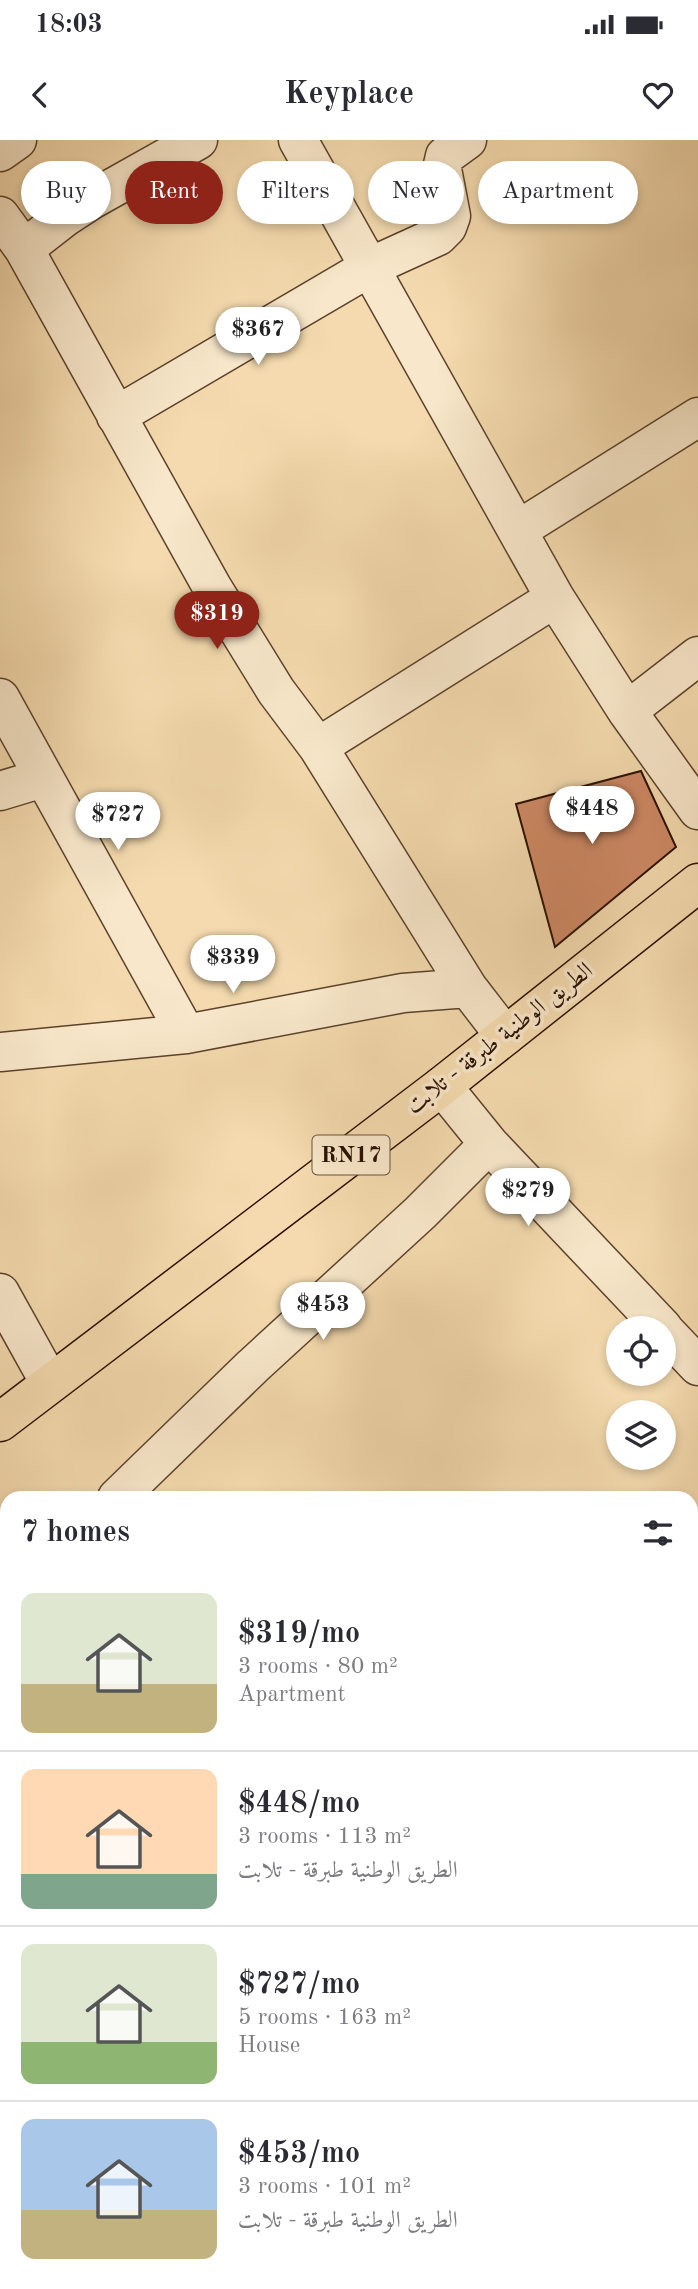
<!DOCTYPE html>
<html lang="en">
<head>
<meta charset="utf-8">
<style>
	:root { --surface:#fff; --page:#f2f2f3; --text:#2b2b33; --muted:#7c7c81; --line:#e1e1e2; --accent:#8f2418 }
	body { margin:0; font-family:"Old Standard TT",Amiri,serif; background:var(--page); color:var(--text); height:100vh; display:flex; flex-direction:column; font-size:26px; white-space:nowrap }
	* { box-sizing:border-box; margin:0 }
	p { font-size:23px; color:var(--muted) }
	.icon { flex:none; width:38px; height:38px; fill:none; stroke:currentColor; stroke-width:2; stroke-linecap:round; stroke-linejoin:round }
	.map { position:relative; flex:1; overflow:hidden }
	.details { position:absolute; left:0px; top:1351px; width:698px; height:798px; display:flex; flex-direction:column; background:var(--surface); border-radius:21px 21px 0 0; box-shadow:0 4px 10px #0003 }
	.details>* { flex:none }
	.top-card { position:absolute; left:21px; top:21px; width:656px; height:63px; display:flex; gap:14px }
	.buttons { position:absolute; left:606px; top:1176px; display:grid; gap:14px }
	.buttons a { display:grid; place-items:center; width:70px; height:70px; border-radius:50%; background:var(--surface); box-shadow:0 4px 10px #0003; font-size:35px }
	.price { position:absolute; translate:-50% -60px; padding:0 16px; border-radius:24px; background:#fff; color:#222; font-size:23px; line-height:46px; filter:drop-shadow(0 2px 4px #0008) }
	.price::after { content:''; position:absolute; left:50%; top:42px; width:21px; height:16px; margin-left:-10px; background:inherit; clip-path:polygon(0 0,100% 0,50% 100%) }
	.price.active { background:var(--accent); color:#fff }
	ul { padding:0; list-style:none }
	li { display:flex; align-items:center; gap:21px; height:175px; padding:0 21px }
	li+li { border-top:2px solid var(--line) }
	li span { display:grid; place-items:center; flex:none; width:196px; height:140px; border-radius:14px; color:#555 }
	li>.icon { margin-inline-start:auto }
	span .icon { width:84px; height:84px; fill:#fffc; stroke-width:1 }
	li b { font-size:30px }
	h2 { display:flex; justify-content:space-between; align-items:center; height:84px; padding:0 21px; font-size:30px }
	.tag { padding:0 24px; border-radius:32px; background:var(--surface); box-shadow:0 4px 10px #0003; font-size:24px; line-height:63px }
	.tag.active { background:var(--accent); color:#fff }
	.status { display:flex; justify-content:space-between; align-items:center; height:49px; padding:0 35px; background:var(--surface); direction:ltr }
	.status svg { height:19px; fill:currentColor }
	header { display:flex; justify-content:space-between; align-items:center; height:91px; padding:0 21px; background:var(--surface); font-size:32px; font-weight:700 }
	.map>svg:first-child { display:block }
	.building { fill:#cd8864; stroke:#2a1000; stroke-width:2 }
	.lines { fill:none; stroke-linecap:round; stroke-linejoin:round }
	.street-casing { stroke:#5c422c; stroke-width:41 }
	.primary-casing { stroke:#2a1000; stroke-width:41 }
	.street { stroke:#f8e7ca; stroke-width:38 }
	.primary { stroke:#f4daae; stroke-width:38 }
	.labels { text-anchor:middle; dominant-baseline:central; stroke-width:7; stroke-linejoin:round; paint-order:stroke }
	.shield { fill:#f8e7ca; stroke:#68503d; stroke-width:2 }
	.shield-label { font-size:23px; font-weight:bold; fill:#2a1000 }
	.street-label { font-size:24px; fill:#2a1000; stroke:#f8e7ca }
</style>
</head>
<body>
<div class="status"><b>18:03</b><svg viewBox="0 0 49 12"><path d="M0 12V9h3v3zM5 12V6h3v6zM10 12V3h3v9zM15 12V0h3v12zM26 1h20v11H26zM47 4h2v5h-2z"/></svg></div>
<header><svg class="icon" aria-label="back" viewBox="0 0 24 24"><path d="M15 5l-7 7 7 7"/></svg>Keyplace<svg class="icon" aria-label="heart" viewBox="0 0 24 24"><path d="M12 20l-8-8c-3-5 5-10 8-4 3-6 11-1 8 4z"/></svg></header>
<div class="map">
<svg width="698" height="2149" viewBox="0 0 698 2149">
	<rect width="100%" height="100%" fill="#f4daae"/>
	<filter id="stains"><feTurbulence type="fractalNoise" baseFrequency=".00286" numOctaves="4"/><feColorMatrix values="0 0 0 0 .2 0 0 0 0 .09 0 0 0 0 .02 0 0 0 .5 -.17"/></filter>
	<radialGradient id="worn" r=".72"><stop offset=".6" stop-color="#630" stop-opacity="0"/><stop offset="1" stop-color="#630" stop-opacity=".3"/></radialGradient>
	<path class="building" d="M 641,631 L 676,707 L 555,807 L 516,664 Z"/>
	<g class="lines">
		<g class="street-casing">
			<path id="street" d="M 298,0 L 555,458 L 627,571 L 698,670
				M 0,12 L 17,0
				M 0,76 L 24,109 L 212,447 L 276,551 L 318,607 L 468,848 L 505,896
				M 24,109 L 65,77 L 91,60 L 198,0
				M 116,276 L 370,127 L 438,96 L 447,87 L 451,76 L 442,29 L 445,16 L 467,0
				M 518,390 L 698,277
				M 0,558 L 186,894
				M 627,571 L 698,516
				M 318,607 L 555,458
				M 0,651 L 43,638
				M 0,912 L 186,894 L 403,853 L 468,848
				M 442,946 L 489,1004 L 663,1188
				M 0,1153 L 50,1243
				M 663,1189 L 698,1226
				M 117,1358 L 253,1226 L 420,1073 L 489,1004
				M 691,1418 L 698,1411
				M 0,1497 L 7,1488
				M 691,1603 L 698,1610
				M 0,1761 L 7,1766
				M 691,1831 L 698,1837
				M 691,2031 L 698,2025
				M 0,2130 L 7,2119
				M 195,2142 L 200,2149
				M 460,2142 L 467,2149
				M 403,2149 L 413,2142
				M 567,2149 L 574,2142"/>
		</g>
		<g class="primary-casing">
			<path id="primary" d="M 0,1282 L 442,946 L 698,743"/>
		</g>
		<use href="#street" class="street"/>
		<use href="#primary" class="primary"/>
	</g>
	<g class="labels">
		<rect class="shield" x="312.5" y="995.5" width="77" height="39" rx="5"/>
		<g class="shield-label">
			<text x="351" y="1015">RN17</text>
		</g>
		<g class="street-label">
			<text transform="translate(500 899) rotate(-38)">الطريق الوطنية طبرقة - تلابت</text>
		</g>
	</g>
	<rect width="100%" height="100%" filter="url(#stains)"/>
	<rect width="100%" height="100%" fill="url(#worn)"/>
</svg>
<div class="buttons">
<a><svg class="icon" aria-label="locate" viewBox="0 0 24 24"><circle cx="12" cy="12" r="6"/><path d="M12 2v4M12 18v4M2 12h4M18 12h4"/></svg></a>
<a><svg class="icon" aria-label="layers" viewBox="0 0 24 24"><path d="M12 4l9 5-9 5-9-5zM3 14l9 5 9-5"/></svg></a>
</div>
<b class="price" style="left:258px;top:227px">$367</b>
<b class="price active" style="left:217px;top:511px">$319</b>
<b class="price" style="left:592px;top:706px">$448</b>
<b class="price" style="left:118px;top:712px">$727</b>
<b class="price" style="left:233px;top:855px">$339</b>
<b class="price" style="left:528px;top:1088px">$279</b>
<b class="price" style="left:323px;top:1202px">$453</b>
<div class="top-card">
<a class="tag">Buy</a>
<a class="tag active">Rent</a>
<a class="tag">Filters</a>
<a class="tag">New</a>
<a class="tag">Apartment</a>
</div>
<section class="details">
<h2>7 homes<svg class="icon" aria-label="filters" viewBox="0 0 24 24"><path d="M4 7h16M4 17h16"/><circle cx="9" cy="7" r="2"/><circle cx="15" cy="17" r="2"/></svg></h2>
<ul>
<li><span style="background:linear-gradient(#dfe7d0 65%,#c2b280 0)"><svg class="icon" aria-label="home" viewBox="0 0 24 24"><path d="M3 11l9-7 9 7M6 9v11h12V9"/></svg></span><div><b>$319/mo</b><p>3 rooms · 80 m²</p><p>Apartment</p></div></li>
<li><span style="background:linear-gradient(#ffd9b3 75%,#7fa58c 0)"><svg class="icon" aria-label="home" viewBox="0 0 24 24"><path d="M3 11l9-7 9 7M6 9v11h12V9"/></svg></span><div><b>$448/mo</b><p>3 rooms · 113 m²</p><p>الطريق الوطنية طبرقة - تلابت</p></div></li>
<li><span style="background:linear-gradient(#dfe7d0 70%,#8fb573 0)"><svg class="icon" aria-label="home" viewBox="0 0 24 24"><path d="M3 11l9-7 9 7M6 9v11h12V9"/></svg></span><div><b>$727/mo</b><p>5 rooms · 163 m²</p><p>House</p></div></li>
<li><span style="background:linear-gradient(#a9c7e8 65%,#c2b280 0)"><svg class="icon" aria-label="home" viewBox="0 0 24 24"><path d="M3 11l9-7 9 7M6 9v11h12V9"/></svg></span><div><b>$453/mo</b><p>3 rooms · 101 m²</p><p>الطريق الوطنية طبرقة - تلابت</p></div></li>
</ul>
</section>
</div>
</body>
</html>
